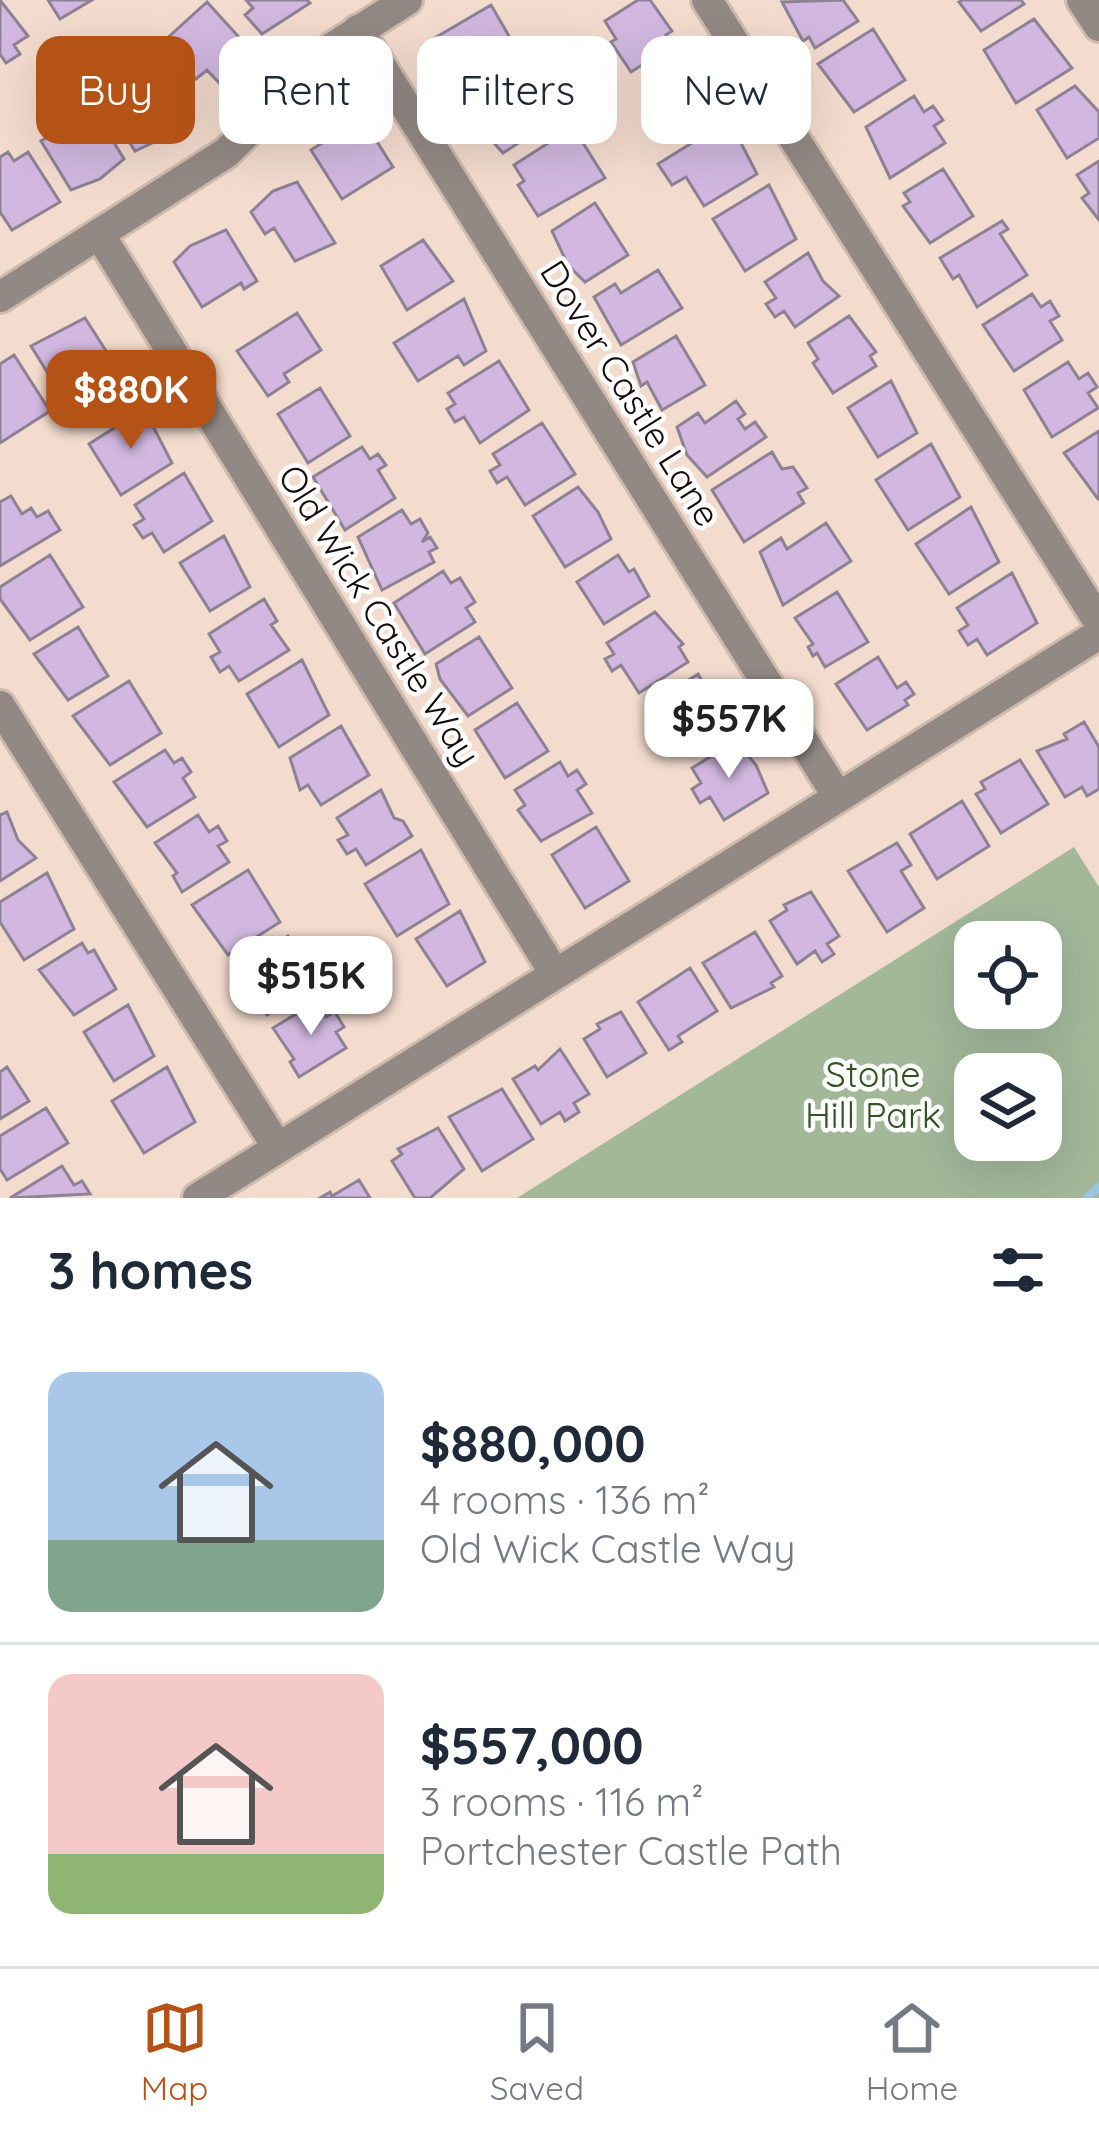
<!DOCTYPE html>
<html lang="en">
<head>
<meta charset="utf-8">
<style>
	:root { --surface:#fff; --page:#f6f6f7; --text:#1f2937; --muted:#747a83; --line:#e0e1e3; --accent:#b55317 }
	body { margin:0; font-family:Quicksand,sans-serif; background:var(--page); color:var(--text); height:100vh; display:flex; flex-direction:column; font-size:45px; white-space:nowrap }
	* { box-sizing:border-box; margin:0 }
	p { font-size:39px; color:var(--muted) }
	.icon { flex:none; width:66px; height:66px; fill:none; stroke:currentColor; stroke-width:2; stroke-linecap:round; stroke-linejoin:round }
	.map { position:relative; height:1198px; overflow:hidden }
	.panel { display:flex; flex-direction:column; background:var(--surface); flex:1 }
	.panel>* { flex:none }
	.hud { position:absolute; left:36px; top:36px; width:1029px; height:108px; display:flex; gap:24px }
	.controls { position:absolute; left:954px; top:921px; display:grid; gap:24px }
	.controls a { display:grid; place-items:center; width:108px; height:108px; border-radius:24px; background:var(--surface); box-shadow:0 12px 48px #0002; font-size:60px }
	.price { position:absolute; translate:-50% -102px; padding:0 27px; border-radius:24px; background:#fff; color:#222; font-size:39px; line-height:78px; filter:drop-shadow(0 3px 6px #0008) }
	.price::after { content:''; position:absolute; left:50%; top:72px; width:36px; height:27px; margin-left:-18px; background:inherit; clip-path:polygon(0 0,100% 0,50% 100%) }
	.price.active { background:var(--accent); color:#fff }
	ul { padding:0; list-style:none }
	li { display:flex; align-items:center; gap:36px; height:300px; padding:0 48px }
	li+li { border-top:3px solid var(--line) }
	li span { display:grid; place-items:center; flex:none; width:336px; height:240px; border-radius:24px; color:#555 }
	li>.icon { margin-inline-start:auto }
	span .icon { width:144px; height:144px; fill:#fffc; stroke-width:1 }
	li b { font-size:51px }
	h2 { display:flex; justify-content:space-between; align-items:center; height:144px; padding:0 48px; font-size:51px }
	.chip { padding:0 42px; border-radius:24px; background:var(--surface); box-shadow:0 12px 48px #0002; font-size:42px; line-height:108px }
	.chip.active { background:var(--accent); color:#fff }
	.dock { display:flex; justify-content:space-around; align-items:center; height:168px; border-top:3px solid var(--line); background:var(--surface); font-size:33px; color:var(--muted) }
	.dock a { display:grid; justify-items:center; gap:6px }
	.dock .active { color:var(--accent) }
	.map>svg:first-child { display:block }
	.green { fill:#a2b899; fill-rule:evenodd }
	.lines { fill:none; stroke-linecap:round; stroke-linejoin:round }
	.stream { stroke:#99c4e3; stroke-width:8 }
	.building { fill:#d2b8e0; stroke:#8d8194; stroke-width:3 }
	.minor-casing { stroke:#cfbaae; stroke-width:36 }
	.minor { stroke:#938984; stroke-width:30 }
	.labels { text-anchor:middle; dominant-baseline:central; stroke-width:9; stroke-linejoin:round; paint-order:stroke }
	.street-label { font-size:36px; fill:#140c08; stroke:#fff }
	.park-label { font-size:36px; fill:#30551e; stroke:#fff }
</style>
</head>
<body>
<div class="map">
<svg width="1099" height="1198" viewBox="0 0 1099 1198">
	<rect width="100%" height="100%" fill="#f3dbce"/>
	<path class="green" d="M 1074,847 L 1099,887 L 1099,1198 L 517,1198 ZM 975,942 L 1041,942 L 1041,1008 L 975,1008 ZM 975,1074 L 1041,1074 L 1041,1140 L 975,1140 Z"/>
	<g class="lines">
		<path class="stream" d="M 1087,1198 L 1099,1186"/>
	</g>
	<path class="building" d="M 0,0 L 28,36 L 14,45 L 20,54 L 6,63 L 0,54 Z
		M 48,0 L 92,0 L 60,19 Z
		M 246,0 L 307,0 L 310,3 L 262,34 L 245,15 L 253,8 Z
		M 638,0 L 650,0 L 672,31 L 666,35 L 673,45 L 631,72 L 611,42 L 616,39 L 605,21 Z
		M 843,0 L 858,21 L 815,48 L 809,37 L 803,41 L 782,2 Z
		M 963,0 L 1021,0 L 1024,4 L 981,31 L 959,2 Z
		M 207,2 L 257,57 L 225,89 L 207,70 L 196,79 L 163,42 Z
		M 491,5 L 513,43 L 475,66 L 480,75 L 459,88 L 428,42 Z
		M 1034,19 L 1072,68 L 1016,103 L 984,50 Z
		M 873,29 L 905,80 L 854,112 L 818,64 Z
		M 689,57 L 715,108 L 676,133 L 645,85 Z
		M 158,75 L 186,118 L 171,134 L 135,151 L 107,107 L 121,98 L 115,89 L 128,80 L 134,90 Z
		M 514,77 L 545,126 L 503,153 L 485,133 L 490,130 L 473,104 Z
		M 1075,86 L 1099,112 L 1099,138 L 1067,158 L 1037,110 Z
		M 914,96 L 924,112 L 933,106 L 943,120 L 934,126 L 945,143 L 890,178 L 866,127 Z
		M 93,108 L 124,159 L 100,179 L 71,190 L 41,141 L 53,133 L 48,124 L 60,116 L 65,125 Z
		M 362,118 L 393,167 L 342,199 L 311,150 Z
		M 729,120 L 757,174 L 704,206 L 686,177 L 672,185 L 658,164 Z
		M 573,127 L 605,178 L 538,216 L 518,185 L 524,181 L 514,165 Z
		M 8,152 L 14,161 L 28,152 L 60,202 L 12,230 L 0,212 L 0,157 Z
		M 1099,161 L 1099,220 L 1082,198 L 1089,193 L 1077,175 Z
		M 943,169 L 973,216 L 930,243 L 903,206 L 910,202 L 904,193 Z
		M 297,182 L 335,243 L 295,261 L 274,228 L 265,234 L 251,212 L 273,191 Z
		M 769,185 L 796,239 L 745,271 L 713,219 Z
		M 595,203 L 628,255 L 585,282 L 568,265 L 552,231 Z
		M 1002,221 L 1008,229 L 1000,234 L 1027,275 L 977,307 L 959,275 L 953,279 L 940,258 Z
		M 226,230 L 257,281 L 244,289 L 241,283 L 202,307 L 174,262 L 190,246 Z
		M 423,240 L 453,281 L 407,310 L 381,266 Z
		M 808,253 L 823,281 L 839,296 L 795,327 L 784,311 L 775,317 L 766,304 L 776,298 L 765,282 Z
		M 658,270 L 682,308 L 621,345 L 594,297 L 615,284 L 621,293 Z
		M 1032,294 L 1041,307 L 1050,301 L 1059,316 L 1050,321 L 1062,340 L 1014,371 L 983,325 Z
		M 464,299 L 486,351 L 464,365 L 458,356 L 418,381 L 394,343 Z
		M 297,313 L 321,350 L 284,374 L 289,382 L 268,396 L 237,351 Z
		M 849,316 L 876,352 L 870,356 L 876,366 L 833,393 L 813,363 L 818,359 L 808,343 Z
		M 85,318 L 117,368 L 65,401 L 31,346 Z
		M 676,336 L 705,385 L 662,410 L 647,382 L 641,386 L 633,362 Z
		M 14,355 L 50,411 L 0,443 L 0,364 Z
		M 499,361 L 529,410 L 480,443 L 464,417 L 455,422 L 447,409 L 455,404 L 448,393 Z
		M 1068,362 L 1079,379 L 1088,373 L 1097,387 L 1088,393 L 1098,408 L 1052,437 L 1024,390 Z
		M 891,381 L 917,433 L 878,457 L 848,408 Z
		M 320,388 L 350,436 L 308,463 L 278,414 Z
		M 736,401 L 745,414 L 738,419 L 745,429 L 755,422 L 766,437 L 707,477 L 687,455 L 677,427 L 698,413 L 705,423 Z
		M 144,409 L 172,463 L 121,495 L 89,444 Z
		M 542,423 L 575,474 L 525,505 L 507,477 L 497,483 L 490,471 L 500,465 L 493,454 Z
		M 1099,431 L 1099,498 L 1098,499 L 1064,453 Z
		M 931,444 L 960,497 L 908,530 L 876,480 Z
		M 362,447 L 370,459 L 378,454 L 386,465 L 378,470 L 395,498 L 345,530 L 313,477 Z
		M 772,452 L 782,469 L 793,467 L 807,488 L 798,493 L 804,503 L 744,542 L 712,490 Z
		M 184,473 L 212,521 L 164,552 L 152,533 L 143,538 L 134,525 L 144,519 L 135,505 Z
		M 578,487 L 598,512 L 611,539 L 565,567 L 533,516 Z
		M 11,496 L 22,514 L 31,508 L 37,517 L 48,511 L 60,530 L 0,566 L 0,502 Z
		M 971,507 L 999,562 L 949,594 L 916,544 Z
		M 402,510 L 411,524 L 420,519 L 428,533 L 422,542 L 430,537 L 437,548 L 429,552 L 434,562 L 382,590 L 358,537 Z
		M 826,523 L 851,561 L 783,605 L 760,552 L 781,538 L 787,549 Z
		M 224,536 L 250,587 L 210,611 L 180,563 Z
		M 50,555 L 83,607 L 30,640 L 0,599 L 0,587 Z
		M 618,555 L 629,572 L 634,569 L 649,596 L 604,624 L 577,582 Z
		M 443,571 L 451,583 L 460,578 L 475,602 L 466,608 L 475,622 L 425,654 L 394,603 Z
		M 1012,573 L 1037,623 L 987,655 L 977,639 L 968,645 L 959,631 L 968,625 L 957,608 Z
		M 837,592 L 868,642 L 825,667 L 817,653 L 813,656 L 808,647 L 813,644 L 795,618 Z
		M 264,599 L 277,621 L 271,625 L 289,650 L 239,681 L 229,666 L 220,672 L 211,657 L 220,652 L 209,634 Z
		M 655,612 L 683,644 L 679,647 L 688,662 L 639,693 L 621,665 L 612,671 L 605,659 L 614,654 L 607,643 Z
		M 78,627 L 108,676 L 68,700 L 34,654 Z
		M 479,637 L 512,688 L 468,716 L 440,679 L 436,664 Z
		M 878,657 L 897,688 L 906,682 L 914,694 L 905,700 L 908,705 L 867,730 L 836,684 Z
		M 302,660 L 329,715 L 279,747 L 247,694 Z
		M 698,674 L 730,729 L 687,755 L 653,709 L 654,702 Z
		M 129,681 L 161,733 L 110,765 L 73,716 Z
		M 517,703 L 548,751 L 505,778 L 475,730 Z
		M 1084,722 L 1099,747 L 1099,789 L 1087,796 L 1082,787 L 1065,797 L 1037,751 L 1067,739 L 1064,734 Z
		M 341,726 L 369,775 L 321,805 L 308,785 L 300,790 L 290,758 Z
		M 736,741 L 756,765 L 768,793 L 724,820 L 710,797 L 700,803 L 692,789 L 701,783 L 692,768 Z
		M 165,750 L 174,763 L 182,758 L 191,772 L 183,778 L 195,797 L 147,827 L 114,782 Z
		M 1020,760 L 1048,804 L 1001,833 L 976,794 L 985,789 L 981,782 Z
		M 560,762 L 568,776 L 577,770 L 586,784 L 577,790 L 592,813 L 541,841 L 518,810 L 525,805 L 515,790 Z
		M 381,790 L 394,818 L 403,821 L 412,836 L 366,865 L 356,849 L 347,854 L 338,840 L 348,835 L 337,818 Z
		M 962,801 L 989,846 L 937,879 L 910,834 Z
		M 7,812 L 18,840 L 36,858 L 0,881 L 0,815 Z
		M 198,815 L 209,832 L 218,826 L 227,841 L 218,846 L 229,862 L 182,892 L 173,876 L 177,873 L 155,843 Z
		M 596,827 L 629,881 L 585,908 L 552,855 Z
		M 897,843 L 911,865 L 901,871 L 924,908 L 887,932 L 848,871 Z
		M 421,850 L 449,904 L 397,936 L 365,884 Z
		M 248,870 L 280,922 L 228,955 L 192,905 Z
		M 47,873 L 74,929 L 24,960 L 0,922 L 0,902 Z
		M 811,892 L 839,936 L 827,944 L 834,954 L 822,962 L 815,951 L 797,964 L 770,921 L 787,910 L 784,905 Z
		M 460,911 L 485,962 L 447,986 L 416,939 Z
		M 755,932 L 782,976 L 771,983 L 774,987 L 731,1008 L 703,963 Z
		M 288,936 L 299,953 L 308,948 L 317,962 L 308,968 L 318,984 L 267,1015 L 252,988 L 245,992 L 232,970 Z
		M 82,943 L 88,953 L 94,950 L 116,989 L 74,1015 L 39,970 Z
		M 690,968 L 717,1011 L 678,1036 L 682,1042 L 669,1050 L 638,1002 Z
		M 317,1001 L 326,1017 L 335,1012 L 344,1027 L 336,1032 L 346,1048 L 299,1077 L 290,1062 L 294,1059 L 273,1028 Z
		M 128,1005 L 154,1056 L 114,1081 L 84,1032 Z
		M 621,1012 L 646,1053 L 607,1077 L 584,1039 L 600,1029 L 597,1024 Z
		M 560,1049 L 589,1094 L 574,1103 L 579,1112 L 565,1121 L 560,1112 L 541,1124 L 513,1079 L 535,1066 L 538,1070 Z
		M 7,1067 L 29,1101 L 0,1119 L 0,1072 Z
		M 167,1067 L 195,1122 L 144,1153 L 112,1101 Z
		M 502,1089 L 533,1139 L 482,1171 L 449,1117 Z
		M 46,1108 L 68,1143 L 7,1180 L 0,1169 L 0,1136 Z
		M 438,1128 L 464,1169 L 430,1198 L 415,1198 L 392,1161 L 402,1154 L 398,1149 Z
		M 62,1166 L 74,1185 L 82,1181 L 90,1194 L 10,1198 Z
		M 359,1180 L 370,1198 L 320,1198 L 330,1192 L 332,1196 Z"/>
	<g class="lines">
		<g class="minor-casing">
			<path id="minor" d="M 707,0 L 1099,622
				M 1082,0 L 1099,26
				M 358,30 L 838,797
				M 100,235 L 555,974
				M 0,297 L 226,153 L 332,48 L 407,0
				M 0,706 L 278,1148
				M 198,1198 L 1099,634"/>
		</g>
		<use href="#minor" class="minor"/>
	</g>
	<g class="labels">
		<g class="street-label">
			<text transform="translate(631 393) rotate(58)">Dover Castle Lane</text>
			<text transform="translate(380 615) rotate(58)">Old Wick Castle Way</text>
		</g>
		<g class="park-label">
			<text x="873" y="1073">Stone<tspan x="873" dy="41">Hill Park</tspan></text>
		</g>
	</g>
</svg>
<div class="controls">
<a><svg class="icon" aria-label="locate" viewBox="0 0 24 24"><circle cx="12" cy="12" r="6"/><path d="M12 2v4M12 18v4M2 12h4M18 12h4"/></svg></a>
<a><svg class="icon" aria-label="layers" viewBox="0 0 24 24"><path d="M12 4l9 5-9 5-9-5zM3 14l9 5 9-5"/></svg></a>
</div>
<b class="price active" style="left:131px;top:452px">$880K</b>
<b class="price" style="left:729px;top:781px">$557K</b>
<b class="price" style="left:311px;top:1038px">$515K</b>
<div class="hud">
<a class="chip active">Buy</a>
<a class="chip">Rent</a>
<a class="chip">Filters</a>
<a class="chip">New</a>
</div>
</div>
<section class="panel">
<h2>3 homes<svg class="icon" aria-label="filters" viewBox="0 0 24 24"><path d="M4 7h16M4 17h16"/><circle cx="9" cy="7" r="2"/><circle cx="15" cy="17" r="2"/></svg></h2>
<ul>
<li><span style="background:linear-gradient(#a9c7e8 70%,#7fa58c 0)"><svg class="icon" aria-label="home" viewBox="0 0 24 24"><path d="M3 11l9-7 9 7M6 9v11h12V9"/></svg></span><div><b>$880,000</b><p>4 rooms · 136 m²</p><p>Old Wick Castle Way</p></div></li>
<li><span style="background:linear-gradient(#f6c9c9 75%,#8fb573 0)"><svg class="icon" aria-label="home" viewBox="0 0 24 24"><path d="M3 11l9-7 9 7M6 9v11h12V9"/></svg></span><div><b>$557,000</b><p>3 rooms · 116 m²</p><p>Portchester Castle Path</p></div></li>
</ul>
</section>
<nav class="dock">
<a class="active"><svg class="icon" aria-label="map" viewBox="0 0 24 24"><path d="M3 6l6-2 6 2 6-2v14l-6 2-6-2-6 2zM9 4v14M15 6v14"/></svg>Map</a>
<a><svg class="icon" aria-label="saved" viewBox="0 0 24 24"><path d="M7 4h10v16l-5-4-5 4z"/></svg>Saved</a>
<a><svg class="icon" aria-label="home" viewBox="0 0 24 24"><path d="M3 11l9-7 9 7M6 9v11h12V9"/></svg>Home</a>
</nav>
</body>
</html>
